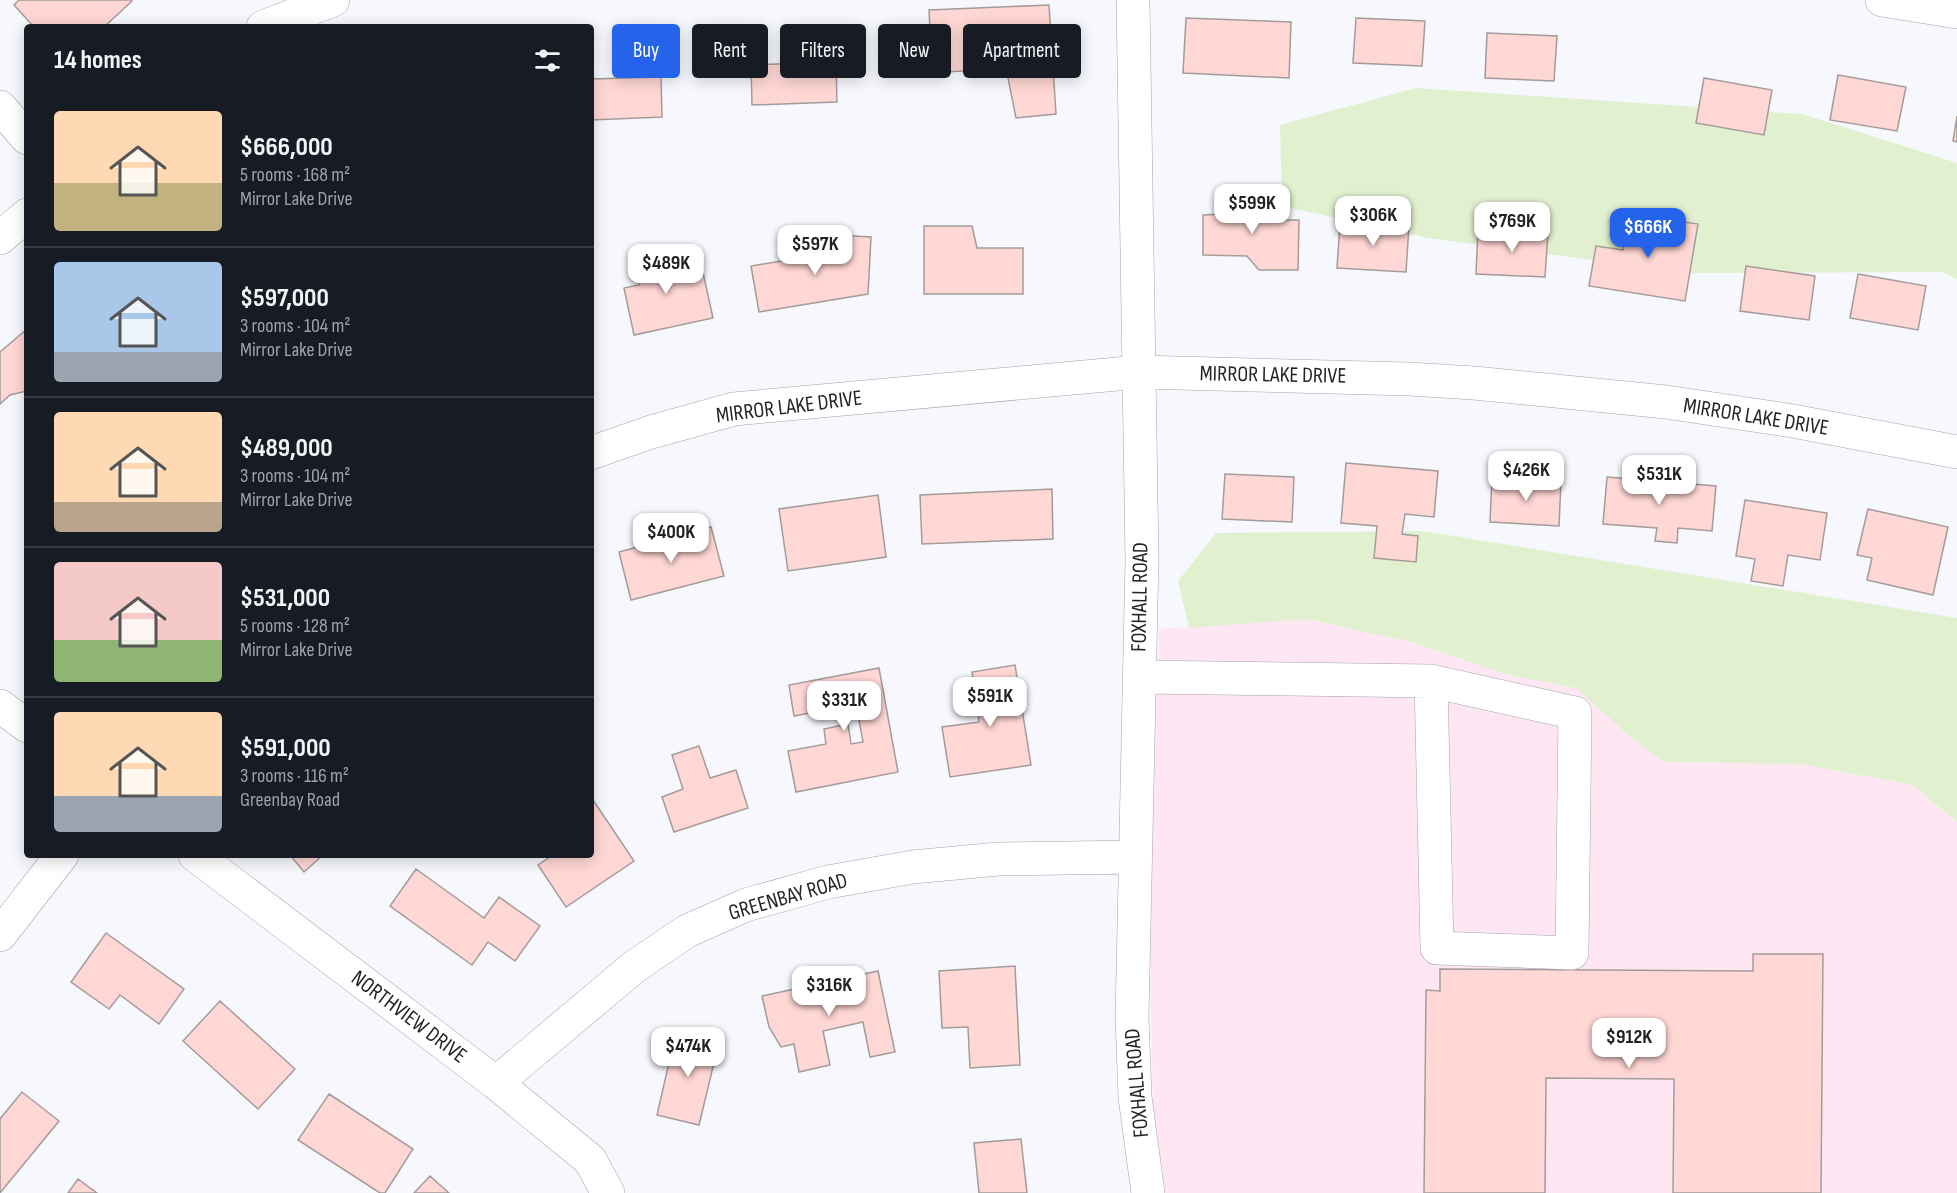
<!DOCTYPE html>
<html lang="en">
<head>
<meta charset="utf-8">
<style>
	:root { --surface:#171b24; --page:#20242c; --text:#f1f3f6; --muted:#9ea1a6; --line:#363941; --accent:#2563eb }
	body { margin:0; font-family:"Sofia Sans Condensed",sans-serif; background:var(--page); color:var(--text); height:100vh; display:flex; flex-direction:column; font-size:22px; white-space:nowrap }
	* { box-sizing:border-box; margin:0 }
	p { font-size:20px; color:var(--muted) }
	.icon { flex:none; width:33px; height:33px; fill:none; stroke:currentColor; stroke-width:2; stroke-linecap:round; stroke-linejoin:round }
	.map { position:relative; flex:1; overflow:hidden }
	.sheet { position:absolute; left:24px; top:24px; width:570px; height:834px; display:flex; flex-direction:column; background:var(--surface); border-radius:6px; box-shadow:0 3px 15px #0003 }
	.sheet>* { flex:none }
	.guide { position:absolute; left:612px; top:24px; width:570px; height:54px; display:flex; gap:12px }
	.price { position:absolute; translate:-50% -51px; padding:0 14px; border-radius:12px; background:#fff; color:#222; font-size:20px; line-height:39px; filter:drop-shadow(0 2px 3px #0008) }
	.price::after { content:''; position:absolute; left:50%; top:36px; width:18px; height:14px; margin-left:-9px; background:inherit; clip-path:polygon(0 0,100% 0,50% 100%) }
	.price.selected { background:var(--accent); color:#fff }
	ul { padding:0; list-style:none }
	li { display:flex; align-items:center; gap:18px; height:150px; padding:0 30px }
	li+li { border-top:2px solid var(--line) }
	li span { display:grid; place-items:center; flex:none; width:168px; height:120px; border-radius:6px; color:#555 }
	li>.icon { margin-inline-start:auto }
	span .icon { width:72px; height:72px; fill:#fffc; stroke-width:1 }
	li b { font-size:26px }
	h2 { display:flex; justify-content:space-between; align-items:center; height:72px; padding:0 30px; font-size:26px }
	.chip { padding:0 21px; border-radius:6px; background:var(--surface); box-shadow:0 3px 15px #0003; font-size:21px; line-height:54px }
	.chip.selected { background:var(--accent); color:#fff }
	.map>svg:first-child { display:block }
	.education { fill:#fee7f3 }
	.green { fill:#e1f0cf }
	.building { fill:#ffd7d4; stroke:#a49b9a; stroke-width:1.5 }
	.lines { fill:none; stroke-linecap:round; stroke-linejoin:round }
	.minor-casing { stroke:#a2a4ab; stroke-width:34 }
	.minor { stroke:#fff; stroke-width:33 }
	.labels { text-anchor:middle; dominant-baseline:central; stroke-width:4.5; stroke-linejoin:round; paint-order:stroke }
	.street-label { font-size:22px; fill:#232426; stroke:#fff }
</style>
</head>
<body>
<div class="map">
<svg width="1957" height="1193" viewBox="0 0 1957 1193">
	<rect width="100%" height="100%" fill="#f6f8fe"/>
	<path class="education" d="M 1306,619 L 1410,642 L 1508,675 L 1576,688 L 1629,736 L 1664,762 L 1800,764 L 1912,785 L 1957,822 L 1957,1193 L 1165,1193 L 1153,1113 L 1148,862 L 1159,629 Z"/>
	<path class="green" d="M 1416,88 L 1802,114 L 1957,163 L 1957,279 L 1941,272 L 1691,273 L 1428,238 L 1282,206 L 1280,125 Z
		M 1423,531 L 1957,618 L 1957,822 L 1912,785 L 1800,764 L 1664,762 L 1629,736 L 1576,688 L 1508,675 L 1410,642 L 1306,619 L 1189,628 L 1178,581 L 1216,533 Z"/>
	<path class="building" d="M 19,0 L 131,0 L 132,1 L 104,27 L 34,27 L 14,5 Z
		M 1049,5 L 1056,114 L 1016,118 L 1006,68 L 932,73 L 929,10 Z
		M 1186,18 L 1291,22 L 1289,78 L 1183,73 Z
		M 1356,18 L 1425,21 L 1422,66 L 1353,63 Z
		M 1487,33 L 1557,36 L 1554,81 L 1485,78 Z
		M 836,62 L 837,102 L 752,105 L 751,65 Z
		M 1838,75 L 1906,87 L 1897,131 L 1830,120 Z
		M 661,77 L 662,117 L 591,120 L 591,79 Z
		M 1704,78 L 1772,90 L 1764,135 L 1696,123 Z
		M 1957,116 L 1957,142 L 1953,141 Z
		M 1223,196 L 1267,197 L 1267,220 L 1299,220 L 1298,270 L 1259,270 L 1247,256 L 1203,255 L 1203,215 L 1223,214 Z
		M 1629,213 L 1698,224 L 1685,301 L 1589,286 L 1596,246 L 1623,250 Z
		M 1340,223 L 1409,226 L 1406,272 L 1337,268 Z
		M 924,226 L 972,226 L 977,248 L 1023,248 L 1023,294 L 924,294 Z
		M 1478,229 L 1548,232 L 1545,277 L 1476,274 Z
		M 835,235 L 871,237 L 868,294 L 759,312 L 751,266 L 835,252 Z
		M 671,249 L 677,274 L 702,268 L 713,318 L 634,335 L 624,288 L 639,285 L 633,258 Z
		M 1746,266 L 1815,276 L 1809,320 L 1740,311 Z
		M 1858,274 L 1926,286 L 1918,330 L 1850,318 Z
		M 27,329 L 27,391 L 10,395 L 0,404 L 0,352 Z
		M 1346,463 L 1438,471 L 1434,517 L 1405,514 L 1402,534 L 1418,536 L 1416,562 L 1374,558 L 1377,526 L 1341,523 Z
		M 1225,474 L 1294,477 L 1292,522 L 1222,519 Z
		M 1607,477 L 1716,486 L 1712,531 L 1678,528 L 1677,543 L 1655,541 L 1657,528 L 1603,524 Z
		M 1492,478 L 1561,481 L 1559,526 L 1490,522 Z
		M 1052,489 L 1053,539 L 922,544 L 920,495 Z
		M 878,495 L 886,557 L 788,571 L 779,509 Z
		M 1745,500 L 1827,513 L 1820,560 L 1788,555 L 1783,586 L 1751,581 L 1755,559 L 1736,556 Z
		M 1868,509 L 1948,527 L 1933,595 L 1867,580 L 1872,558 L 1857,555 Z
		M 711,527 L 724,576 L 631,600 L 619,552 Z
		M 1015,665 L 1031,765 L 950,777 L 942,727 L 979,722 L 972,672 Z
		M 879,668 L 898,772 L 796,792 L 788,751 L 826,744 L 824,729 L 848,724 L 851,744 L 863,742 L 856,704 L 794,716 L 789,685 Z
		M 699,746 L 710,778 L 736,770 L 748,808 L 674,832 L 662,797 L 683,789 L 672,755 Z
		M 591,797 L 634,861 L 566,907 L 538,865 L 553,855 L 591,855 Z
		M 290,855 L 323,855 L 304,872 Z
		M 416,869 L 484,918 L 499,897 L 540,926 L 515,961 L 488,942 L 472,965 L 390,906 Z
		M 106,933 L 184,989 L 159,1024 L 120,995 L 109,1009 L 71,982 Z
		M 1753,954 L 1823,954 L 1821,1193 L 1673,1193 L 1674,1079 L 1546,1078 L 1545,1193 L 1424,1193 L 1426,990 L 1440,991 L 1440,969 L 1753,971 Z
		M 1015,966 L 1020,1065 L 970,1068 L 968,1027 L 942,1028 L 939,971 Z
		M 878,971 L 895,1052 L 870,1057 L 863,1022 L 823,1031 L 830,1065 L 799,1072 L 794,1044 L 781,1047 L 769,1027 L 762,996 Z
		M 220,1001 L 295,1069 L 258,1109 L 183,1041 Z
		M 676,1032 L 719,1042 L 699,1125 L 657,1115 Z
		M 22,1092 L 59,1121 L 0,1193 L 0,1119 Z
		M 329,1094 L 413,1149 L 385,1193 L 380,1193 L 298,1140 Z
		M 1021,1139 L 1027,1193 L 979,1193 L 974,1143 Z
		M 430,1176 L 449,1193 L 414,1193 Z
		M 78,1179 L 97,1193 L 68,1193 Z"/>
	<g class="lines">
		<g class="minor-casing">
			<path id="minor" d="M 1133,0 L 1142,559 L 1132,1018 L 1135,1097 L 1148,1193
				M 1882,0 L 1957,12
				M 263,27 L 333,0
				M 0,107 L 27,138
				M 0,238 L 27,215
				M 591,453 L 651,432 L 734,409 L 1139,372 L 1410,379 L 1474,383 L 1666,402 L 1793,421 L 1957,452
				M 1139,677 L 1431,681 L 1575,713 L 1572,953 L 1437,948 L 1431,681
				M 0,706 L 27,726
				M 195,855 L 496,1083 L 590,1160 L 608,1193
				M 0,935 L 62,855
				M 496,1083 L 634,967 L 687,931 L 746,905 L 828,882 L 913,867 L 998,859 L 1135,857"/>
		</g>
		<use href="#minor" class="minor"/>
	</g>
	<g class="labels">
		<g class="street-label">
			<text transform="translate(1273 375) rotate(1)">MIRROR LAKE DRIVE</text>
			<text transform="translate(789 407) rotate(-7)">MIRROR LAKE DRIVE</text>
			<text transform="translate(1756 417) rotate(9)">MIRROR LAKE DRIVE</text>
			<text transform="translate(1140 597) rotate(-89)">FOXHALL ROAD</text>
			<text transform="translate(788 897) rotate(-16)">GREENBAY ROAD</text>
			<text transform="translate(409 1017) rotate(37)">NORTHVIEW DRIVE</text>
			<text transform="translate(1137 1083) rotate(-95)">FOXHALL ROAD</text>
		</g>
	</g>
</svg>
<b class="price" style="left:1252px;top:235px">$599K</b>
<b class="price" style="left:1373px;top:247px">$306K</b>
<b class="price" style="left:1512px;top:253px">$769K</b>
<b class="price selected" style="left:1648px;top:259px">$666K</b>
<b class="price" style="left:815px;top:276px">$597K</b>
<b class="price" style="left:666px;top:295px">$489K</b>
<b class="price" style="left:1526px;top:502px">$426K</b>
<b class="price" style="left:1659px;top:506px">$531K</b>
<b class="price" style="left:671px;top:564px">$400K</b>
<b class="price" style="left:990px;top:728px">$591K</b>
<b class="price" style="left:844px;top:732px">$331K</b>
<b class="price" style="left:829px;top:1017px">$316K</b>
<b class="price" style="left:1629px;top:1069px">$912K</b>
<b class="price" style="left:688px;top:1078px">$474K</b>
<div class="guide">
<a class="chip selected">Buy</a>
<a class="chip">Rent</a>
<a class="chip">Filters</a>
<a class="chip">New</a>
<a class="chip">Apartment</a>
</div>
<section class="sheet">
<h2>14 homes<svg class="icon" aria-label="filters" viewBox="0 0 24 24"><path d="M4 7h16M4 17h16"/><circle cx="9" cy="7" r="2"/><circle cx="15" cy="17" r="2"/></svg></h2>
<ul>
<li><span style="background:linear-gradient(#ffd9b3 60%,#c2b280 0)"><svg class="icon" aria-label="home" viewBox="0 0 24 24"><path d="M3 11l9-7 9 7M6 9v11h12V9"/></svg></span><div><b>$666,000</b><p>5 rooms · 168 m²</p><p>Mirror Lake Drive</p></div></li>
<li><span style="background:linear-gradient(#a9c7e8 75%,#9aa5b1 0)"><svg class="icon" aria-label="home" viewBox="0 0 24 24"><path d="M3 11l9-7 9 7M6 9v11h12V9"/></svg></span><div><b>$597,000</b><p>3 rooms · 104 m²</p><p>Mirror Lake Drive</p></div></li>
<li><span style="background:linear-gradient(#ffd9b3 75%,#b9a48a 0)"><svg class="icon" aria-label="home" viewBox="0 0 24 24"><path d="M3 11l9-7 9 7M6 9v11h12V9"/></svg></span><div><b>$489,000</b><p>3 rooms · 104 m²</p><p>Mirror Lake Drive</p></div></li>
<li><span style="background:linear-gradient(#f6c9c9 65%,#8fb573 0)"><svg class="icon" aria-label="home" viewBox="0 0 24 24"><path d="M3 11l9-7 9 7M6 9v11h12V9"/></svg></span><div><b>$531,000</b><p>5 rooms · 128 m²</p><p>Mirror Lake Drive</p></div></li>
<li><span style="background:linear-gradient(#ffd9b3 70%,#9aa5b1 0)"><svg class="icon" aria-label="home" viewBox="0 0 24 24"><path d="M3 11l9-7 9 7M6 9v11h12V9"/></svg></span><div><b>$591,000</b><p>3 rooms · 116 m²</p><p>Greenbay Road</p></div></li>
</ul>
</section>
</div>
</body>
</html>
